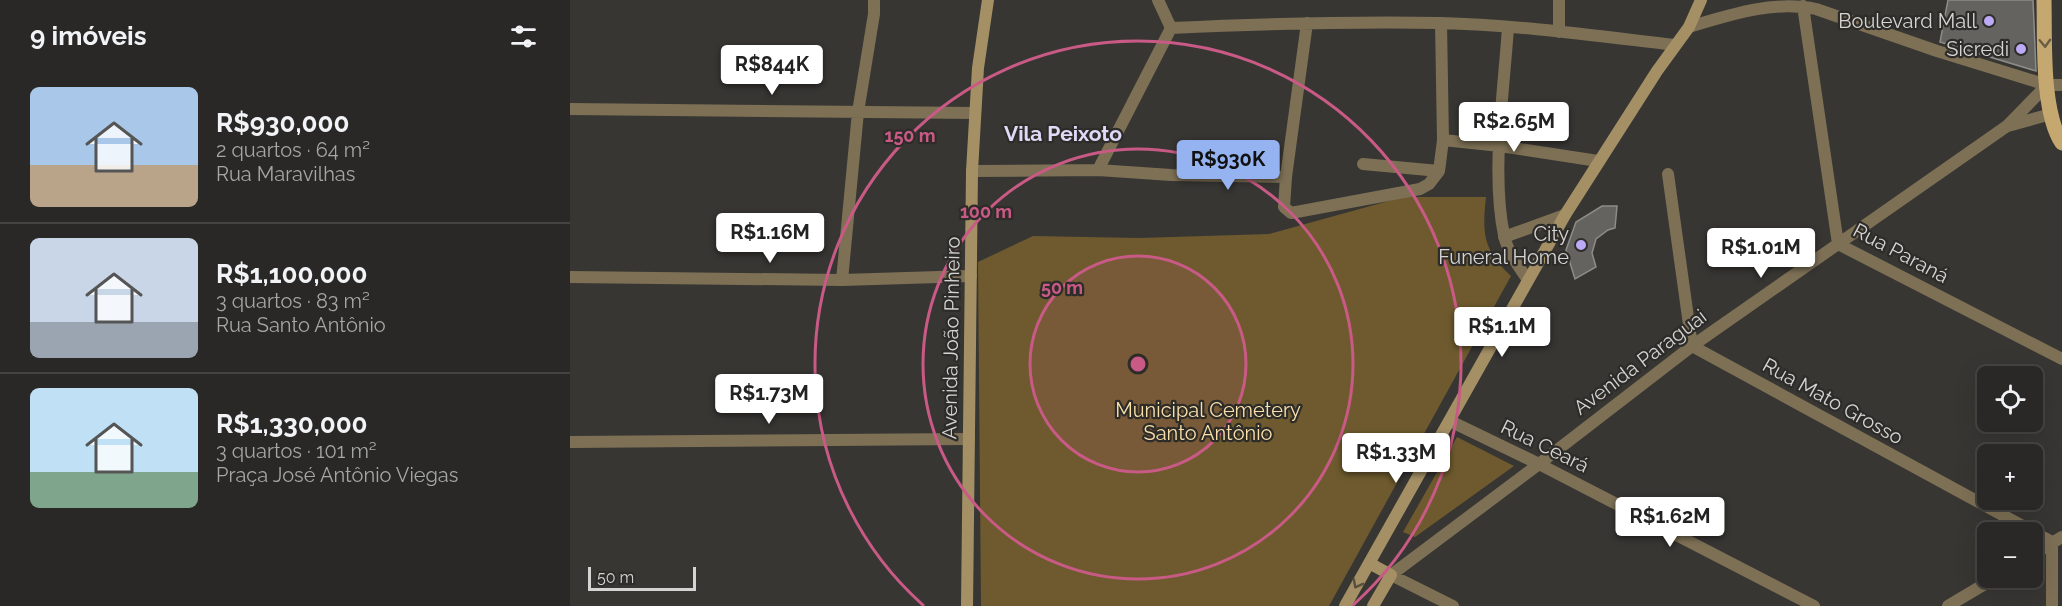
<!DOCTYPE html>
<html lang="pt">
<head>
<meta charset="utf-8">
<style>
	:root { --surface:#292826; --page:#31302e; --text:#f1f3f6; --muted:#a5a6a7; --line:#454443; --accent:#95b2f1 }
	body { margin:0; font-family:Raleway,sans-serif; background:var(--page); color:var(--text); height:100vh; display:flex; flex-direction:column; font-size:22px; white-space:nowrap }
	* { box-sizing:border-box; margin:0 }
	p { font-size:20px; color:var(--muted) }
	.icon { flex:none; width:33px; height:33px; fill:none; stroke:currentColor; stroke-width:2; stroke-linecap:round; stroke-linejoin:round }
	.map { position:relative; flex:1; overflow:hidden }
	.side { display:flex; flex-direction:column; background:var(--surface); width:570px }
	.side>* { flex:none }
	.fabs { position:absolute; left:1407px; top:366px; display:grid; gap:12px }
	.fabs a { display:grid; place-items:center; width:66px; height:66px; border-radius:9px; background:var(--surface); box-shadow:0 6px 24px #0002,0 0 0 2px var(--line); font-size:30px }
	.scale { position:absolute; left:18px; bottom:15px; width:108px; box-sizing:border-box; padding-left:6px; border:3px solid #d5d4d2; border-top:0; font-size:16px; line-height:21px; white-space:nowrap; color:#d5d4d2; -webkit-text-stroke:4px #2d2c29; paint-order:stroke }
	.price { position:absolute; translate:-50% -51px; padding:0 14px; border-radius:6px; background:#fff; color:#222; font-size:20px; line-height:39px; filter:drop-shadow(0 2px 3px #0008) }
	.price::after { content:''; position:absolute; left:50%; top:36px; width:18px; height:14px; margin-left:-9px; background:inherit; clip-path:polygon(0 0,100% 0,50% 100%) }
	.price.active { background:var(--accent); color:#111 }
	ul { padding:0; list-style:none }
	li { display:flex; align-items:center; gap:18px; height:150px; padding:0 30px }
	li+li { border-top:2px solid var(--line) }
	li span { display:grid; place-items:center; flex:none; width:168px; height:120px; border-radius:9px; color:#555 }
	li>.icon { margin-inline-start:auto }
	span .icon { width:72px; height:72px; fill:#fffc; stroke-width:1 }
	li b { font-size:26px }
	h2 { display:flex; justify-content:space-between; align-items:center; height:72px; padding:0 30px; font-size:26px }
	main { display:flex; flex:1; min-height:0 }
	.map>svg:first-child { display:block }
	.green { fill:#6e5a2e }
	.building { fill:#646360; stroke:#8d8c89; stroke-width:1.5 }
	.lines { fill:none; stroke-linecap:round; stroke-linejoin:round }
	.street { stroke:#7d7055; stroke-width:12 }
	.secondary { stroke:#a59065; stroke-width:12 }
	.primary { stroke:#c4a870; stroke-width:15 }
	.oneway { stroke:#695e45 }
	.oneway2 { stroke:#574f3e }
	.ring { fill:none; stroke:#c95a85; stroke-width:3 }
	.poi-dot { fill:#bcaaf6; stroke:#2d2c29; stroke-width:2 }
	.labels { text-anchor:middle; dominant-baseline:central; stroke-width:4.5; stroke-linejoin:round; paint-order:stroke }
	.poi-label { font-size:20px; fill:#d5d4d2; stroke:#2d2c29; text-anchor:end }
	.street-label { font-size:20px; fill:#d5d4d2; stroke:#2d2c29 }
	.park-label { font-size:20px; fill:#f9dfa9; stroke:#2d2c29 }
	.neighbourhood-label { font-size:21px; font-weight:bold; fill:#e0daf8; stroke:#2d2c29 }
	.centre { fill:#c95a85; stroke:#2d2c29; stroke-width:3 }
	.ring-label { font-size:18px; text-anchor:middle; font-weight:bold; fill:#c95a85; stroke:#2d2c29; stroke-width:4.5; stroke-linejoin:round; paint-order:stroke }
</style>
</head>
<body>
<main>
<section class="side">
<h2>9 imóveis<svg class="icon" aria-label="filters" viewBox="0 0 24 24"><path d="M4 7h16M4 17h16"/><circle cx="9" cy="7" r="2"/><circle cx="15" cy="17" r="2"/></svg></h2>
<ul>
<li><span style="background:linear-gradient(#a9c7e8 65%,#b9a48a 0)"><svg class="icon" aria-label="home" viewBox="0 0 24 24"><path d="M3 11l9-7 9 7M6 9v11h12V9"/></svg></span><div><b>R$930,000</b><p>2 quartos · 64 m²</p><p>Rua Maravilhas</p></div></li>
<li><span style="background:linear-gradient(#c9d6e8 70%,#9aa5b1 0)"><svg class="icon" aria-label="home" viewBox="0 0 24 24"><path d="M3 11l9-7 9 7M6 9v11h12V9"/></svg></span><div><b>R$1,100,000</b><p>3 quartos · 83 m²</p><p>Rua Santo Antônio</p></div></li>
<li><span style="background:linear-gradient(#bfe0f5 70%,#7fa58c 0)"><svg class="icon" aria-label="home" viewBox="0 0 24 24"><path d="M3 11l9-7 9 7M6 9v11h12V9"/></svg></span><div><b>R$1,330,000</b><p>3 quartos · 101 m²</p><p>Praça José Antônio Viegas</p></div></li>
</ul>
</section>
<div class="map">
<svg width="1492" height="606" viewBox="0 0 1492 606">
	<rect width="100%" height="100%" fill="#373633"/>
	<path class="green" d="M 833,197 L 916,197 C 912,233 913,250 941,276 L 759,606 L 411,606 L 408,262 L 463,236 L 569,238 L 699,234 Z
		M 887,437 L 944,466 L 845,537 L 833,532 Z"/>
	<path class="building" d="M 1378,0 L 1463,0 L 1466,71 L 1370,42 Z
		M 1032,206 L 1047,206 L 1045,228 L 1038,230 L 1026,239 L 1022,253 L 1026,267 L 1005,279 L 996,250 L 1006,222 Z"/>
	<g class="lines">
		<path class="street" d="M 588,0 L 601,28
			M 989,0 L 989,32
			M 1233,6 L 1268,244 L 1492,359
			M 737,23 L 716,177 L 714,207 L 721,213 L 850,189 L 859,184 L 869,171 L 873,140 L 871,23
			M 938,27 C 934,90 921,174 934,235 C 937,251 949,267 958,280
			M 1119,27 C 1159,15 1204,0 1246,9 L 1367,51 L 1477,85 L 1492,85
			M 601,28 C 691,24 780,21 870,23 C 948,25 1027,36 1105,45
			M 0,109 L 405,113
			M 1438,126 L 1481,114
			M 873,140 L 930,146 L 1028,161
			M 793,164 L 869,171
			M 528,170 L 601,28
			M 402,171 L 528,170 L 601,175 L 716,177
			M 1098,174 L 1122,346 L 1482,542 L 1482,606
			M 934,237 L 995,215
			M 0,277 L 272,280 L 401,276
			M 272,280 L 288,112 L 304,14 L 304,0
			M 880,421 L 969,464 L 1244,606
			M 0,442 L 399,439
			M 1462,555 L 1492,537
			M 883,606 L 821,575 L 969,464 L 1122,346 L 1437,126 L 1477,85
			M 1378,606 L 1425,578"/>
		<path class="secondary" d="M 799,563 L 821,575 L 803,606
			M 397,606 L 402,171 L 408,68 L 418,0
			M 775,606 L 995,215 L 1087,71 L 1119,27 L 1131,0"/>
		<path class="primary" d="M 1474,0 C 1475,39 1471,111 1492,143"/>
	</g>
	<defs><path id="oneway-chevron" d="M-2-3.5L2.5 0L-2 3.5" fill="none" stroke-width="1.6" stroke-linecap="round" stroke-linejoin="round" transform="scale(1.5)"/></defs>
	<use class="oneway" href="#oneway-chevron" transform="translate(1475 43) rotate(88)"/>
	<use class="oneway2" href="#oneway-chevron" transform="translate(787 584) rotate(118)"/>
	<circle cx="568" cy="364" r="108" fill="#c95a85" fill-opacity=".12"/>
	<g class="ring">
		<circle cx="568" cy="364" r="108"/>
		<circle cx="568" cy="364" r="215"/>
		<path d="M354 606A323 323 0 1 1 782 606"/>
	</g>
	<g class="poi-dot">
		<circle cx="1419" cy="21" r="6"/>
		<circle cx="1451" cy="49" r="6"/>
		<circle cx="1011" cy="245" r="6"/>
	</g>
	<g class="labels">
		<g class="poi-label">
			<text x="1407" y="21">Boulevard Mall</text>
			<text x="1439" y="49">Sicredi</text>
			<text x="999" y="234">City<tspan x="999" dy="23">Funeral Home</tspan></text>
		</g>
		<g class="street-label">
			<text transform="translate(1331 253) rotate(28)">Rua Paraná</text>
			<text transform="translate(381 338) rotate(-89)">Avenida João Pinheiro</text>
			<text transform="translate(1070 362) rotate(-37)">Avenida Paraguai</text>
			<text transform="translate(1263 401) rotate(29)">Rua Mato Grosso</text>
			<text transform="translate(975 446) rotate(26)">Rua Ceará</text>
		</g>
		<g class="park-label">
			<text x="638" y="410">Municipal Cemetery<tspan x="638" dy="23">Santo Antônio</tspan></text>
		</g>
		<g class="neighbourhood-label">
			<text x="493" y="133">Vila Peixoto</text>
		</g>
	</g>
	<circle cx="568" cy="364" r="9" class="centre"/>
	<g class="ring-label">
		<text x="340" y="142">150 m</text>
		<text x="416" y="218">100 m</text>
		<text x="492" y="294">50 m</text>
	</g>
</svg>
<div class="fabs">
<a><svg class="icon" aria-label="locate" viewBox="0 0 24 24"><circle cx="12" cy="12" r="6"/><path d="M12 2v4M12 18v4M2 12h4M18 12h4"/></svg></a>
<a>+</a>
<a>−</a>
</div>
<div class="scale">50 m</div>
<b class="price" style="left:202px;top:96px">R$844K</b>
<b class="price" style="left:944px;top:153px">R$2.65M</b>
<b class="price active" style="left:658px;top:191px">R$930K</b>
<b class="price" style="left:200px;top:264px">R$1.16M</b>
<b class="price" style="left:1191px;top:279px">R$1.01M</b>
<b class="price" style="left:932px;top:358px">R$1.1M</b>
<b class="price" style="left:199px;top:425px">R$1.73M</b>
<b class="price" style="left:826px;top:484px">R$1.33M</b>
<b class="price" style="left:1100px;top:548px">R$1.62M</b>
</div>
</main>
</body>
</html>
